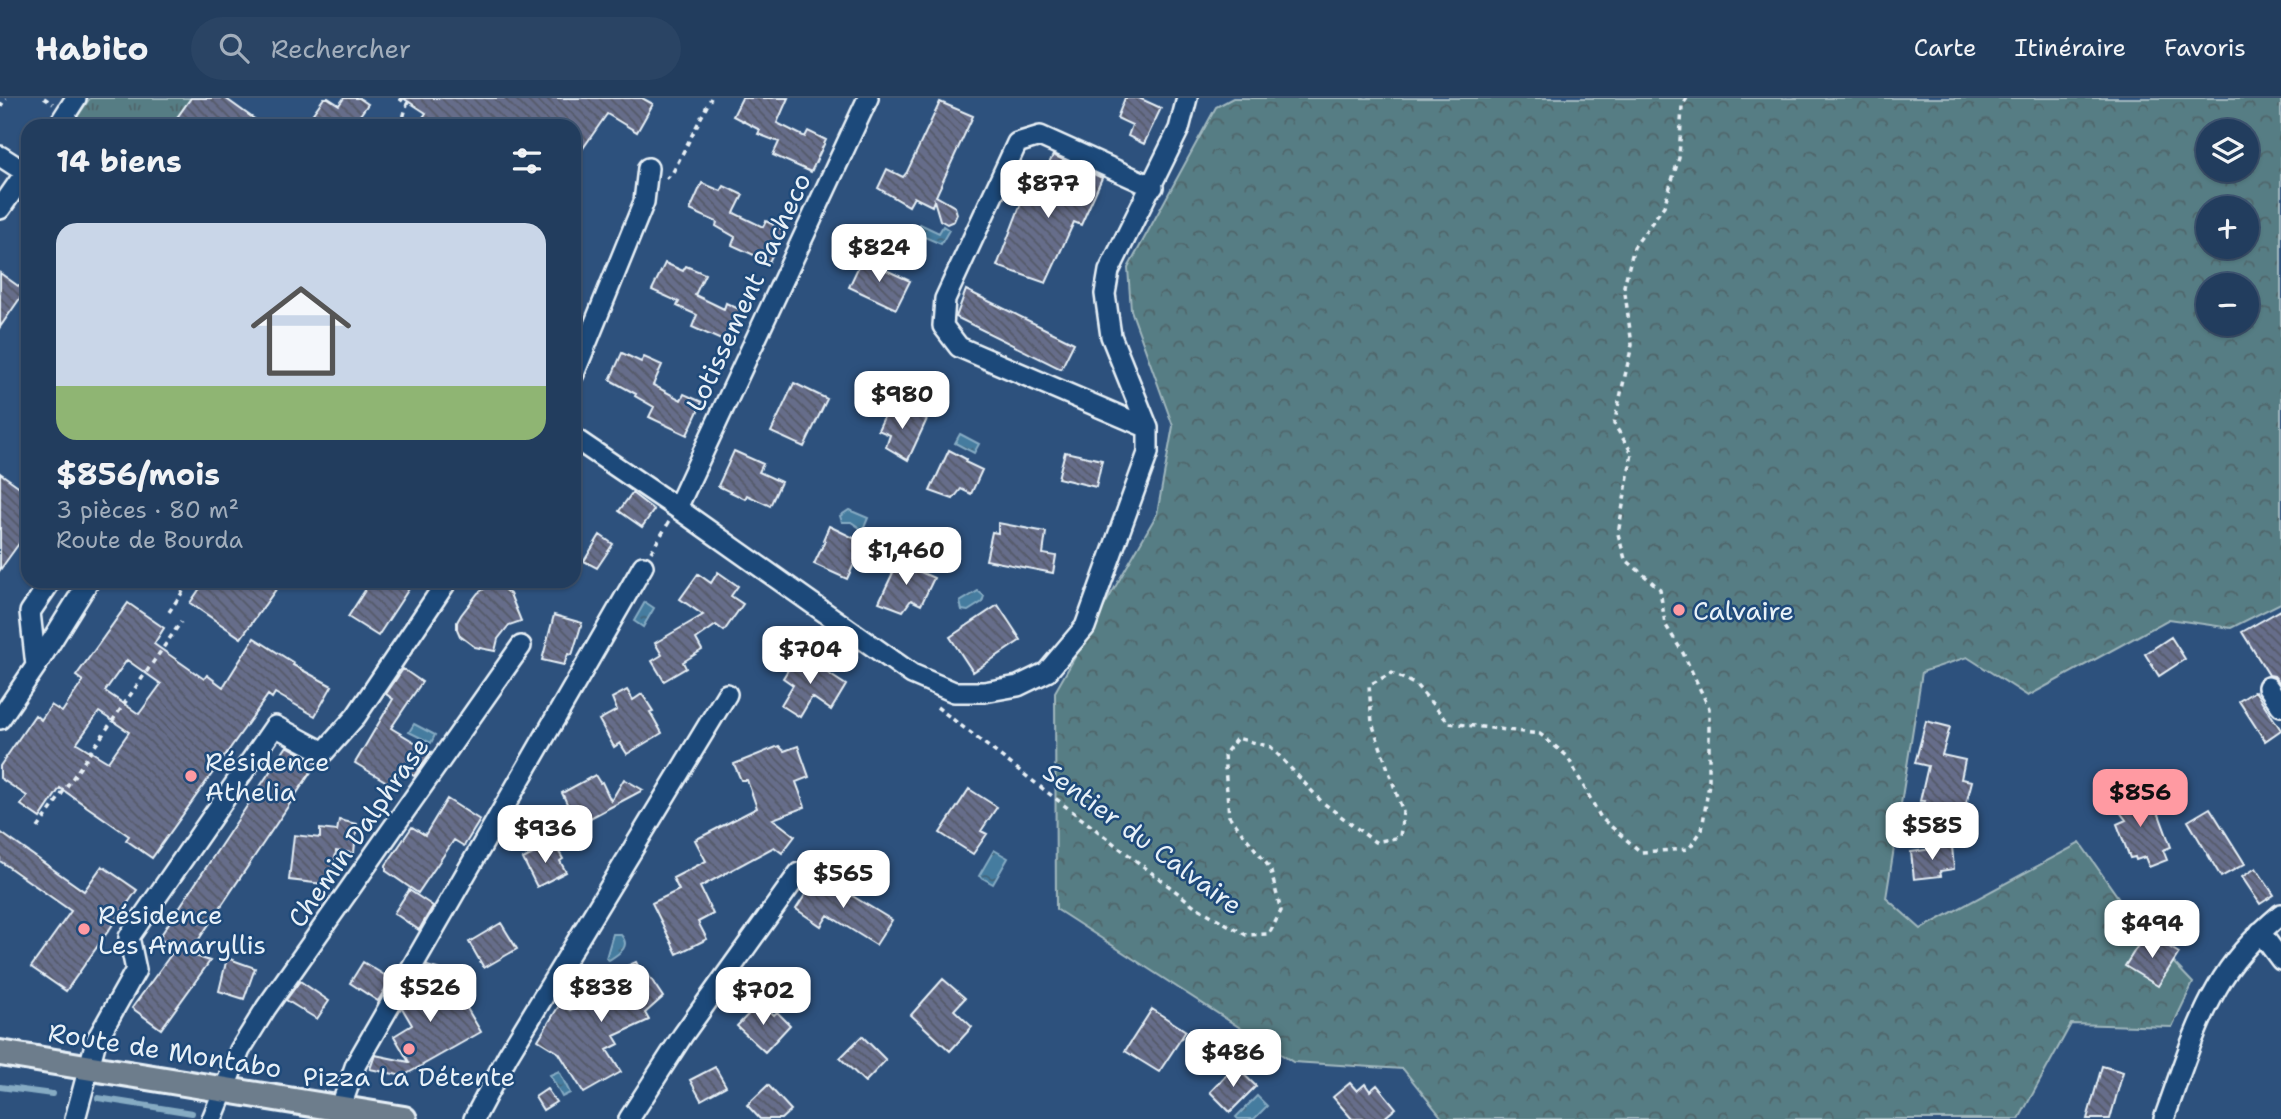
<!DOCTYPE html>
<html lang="fr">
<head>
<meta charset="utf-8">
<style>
	:root { --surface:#223d5e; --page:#2a4464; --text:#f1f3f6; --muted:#a2aebc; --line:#3f5673; --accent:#ff9aa2 }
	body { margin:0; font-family:"Shantell Sans",sans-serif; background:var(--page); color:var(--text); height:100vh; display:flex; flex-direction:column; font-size:26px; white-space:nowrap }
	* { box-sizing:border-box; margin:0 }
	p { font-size:23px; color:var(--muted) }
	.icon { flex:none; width:38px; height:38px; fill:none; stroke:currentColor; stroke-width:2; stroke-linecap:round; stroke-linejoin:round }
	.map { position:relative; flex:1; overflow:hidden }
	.panel { position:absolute; left:21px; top:21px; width:560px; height:469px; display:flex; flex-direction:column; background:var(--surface); border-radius:21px; box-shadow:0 2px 5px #0004,0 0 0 2px var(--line) }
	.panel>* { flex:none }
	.buttons { position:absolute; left:2196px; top:21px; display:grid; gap:14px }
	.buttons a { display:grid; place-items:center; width:63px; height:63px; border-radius:50%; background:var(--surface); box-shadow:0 2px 5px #0004,0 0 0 2px var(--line); font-size:35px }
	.price { position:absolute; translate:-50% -60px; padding:0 16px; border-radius:14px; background:#fff; color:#222; font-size:23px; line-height:46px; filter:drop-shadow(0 2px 4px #0008) }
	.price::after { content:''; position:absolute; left:50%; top:42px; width:21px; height:16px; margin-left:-10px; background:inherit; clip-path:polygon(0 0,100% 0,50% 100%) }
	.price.selected { background:var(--accent); color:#111 }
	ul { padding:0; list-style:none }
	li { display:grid; align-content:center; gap:14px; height:371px; padding:0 35px }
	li+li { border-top:2px solid var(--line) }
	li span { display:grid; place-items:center; height:217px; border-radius:21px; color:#555 }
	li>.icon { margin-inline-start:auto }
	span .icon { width:126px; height:126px; fill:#fffc; stroke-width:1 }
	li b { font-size:30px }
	h2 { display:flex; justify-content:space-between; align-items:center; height:84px; padding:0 35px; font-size:30px }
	header { display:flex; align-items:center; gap:42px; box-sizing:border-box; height:98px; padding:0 35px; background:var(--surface); border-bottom:2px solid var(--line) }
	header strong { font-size:33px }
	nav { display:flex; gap:38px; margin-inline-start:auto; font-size:24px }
	.search { width:490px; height:63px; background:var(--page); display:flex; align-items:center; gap:18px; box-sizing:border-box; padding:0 24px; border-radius:38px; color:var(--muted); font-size:26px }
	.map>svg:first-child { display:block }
	.grass { fill:url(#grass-tufts); stroke:#a0b7be; stroke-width:2 }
	.forest { fill:url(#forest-crowns); stroke:#a0b7be; stroke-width:2; fill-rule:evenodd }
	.water { fill:url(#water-ripples); stroke:#86abc3; stroke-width:2 }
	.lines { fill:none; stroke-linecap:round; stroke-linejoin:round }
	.stream { stroke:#86abc3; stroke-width:6 }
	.building { fill:url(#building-back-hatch); stroke:#e8f1f8; stroke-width:2; fill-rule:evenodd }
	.minor-casing { stroke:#e8f1f8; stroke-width:24 }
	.major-casing { stroke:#e8f1f8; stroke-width:30 }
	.path { stroke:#e8f1f8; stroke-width:3.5; stroke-dasharray:5 5; stroke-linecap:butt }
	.minor { stroke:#1f4a7a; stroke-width:19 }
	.major { stroke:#6d7d8c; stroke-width:24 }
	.poi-dot { fill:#ff9aa2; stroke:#1f4a7a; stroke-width:2.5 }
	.labels { text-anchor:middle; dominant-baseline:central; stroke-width:5; stroke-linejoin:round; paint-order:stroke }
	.street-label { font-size:26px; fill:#e8f1f8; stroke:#1f4a7a }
	.poi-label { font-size:26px; fill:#e8f1f8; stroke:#1f4a7a; text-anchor:start }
</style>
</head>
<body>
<header>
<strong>Habito</strong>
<div class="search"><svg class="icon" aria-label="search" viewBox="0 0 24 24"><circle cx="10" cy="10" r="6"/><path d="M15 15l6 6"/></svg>Rechercher</div>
<nav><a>Carte</a><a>Itinéraire</a><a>Favoris</a></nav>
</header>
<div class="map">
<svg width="2281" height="1021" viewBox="0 0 2281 1021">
	<defs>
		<pattern id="grass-tufts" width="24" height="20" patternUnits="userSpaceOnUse" patternTransform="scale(1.75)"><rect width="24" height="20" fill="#577d84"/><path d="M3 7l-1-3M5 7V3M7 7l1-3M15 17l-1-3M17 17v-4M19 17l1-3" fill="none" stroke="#4f656a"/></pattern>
		<pattern id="forest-crowns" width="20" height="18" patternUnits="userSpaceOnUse" patternTransform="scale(1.75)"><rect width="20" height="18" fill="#577d84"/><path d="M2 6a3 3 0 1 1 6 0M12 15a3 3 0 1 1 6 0" fill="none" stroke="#4f656a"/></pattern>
		<pattern id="water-ripples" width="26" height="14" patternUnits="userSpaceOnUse" patternTransform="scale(1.75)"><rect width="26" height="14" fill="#447c9f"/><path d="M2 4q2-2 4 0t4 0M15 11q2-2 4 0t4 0" fill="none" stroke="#456579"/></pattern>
		<pattern id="building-back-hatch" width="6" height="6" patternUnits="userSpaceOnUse" patternTransform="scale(1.75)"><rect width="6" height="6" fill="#666d8a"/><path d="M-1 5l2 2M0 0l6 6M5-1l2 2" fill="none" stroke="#545967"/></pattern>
	</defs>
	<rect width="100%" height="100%" fill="#2d517d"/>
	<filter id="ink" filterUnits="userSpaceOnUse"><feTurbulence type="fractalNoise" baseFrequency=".0143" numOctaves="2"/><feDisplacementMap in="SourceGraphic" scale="14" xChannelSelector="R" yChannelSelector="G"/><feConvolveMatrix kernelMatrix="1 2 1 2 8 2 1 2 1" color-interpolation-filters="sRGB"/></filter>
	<g filter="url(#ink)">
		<path class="grass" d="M 90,0 L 191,0 L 171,28 L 71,28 Z"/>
		<path class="forest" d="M 1233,0 L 2281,0 L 2281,505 L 2231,530 L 2169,521 L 2028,598 L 1967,559 L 1922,574 L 1886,800 L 1921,831 L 2080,745 L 2137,826 L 2193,885 L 2172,929 L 2071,926 L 2019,1021 L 1443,1021 L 1403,971 L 1293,964 L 1056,811 L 1055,594 L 1157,416 L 1173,328 L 1131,212 L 1128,170 L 1216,9 ZM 2208,33 L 2247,33 L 2247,72 L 2208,72 ZM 2208,110 L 2247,110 L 2247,149 L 2208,149 ZM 2208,187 L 2247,187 L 2247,226 L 2208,226 Z"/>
		<path class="water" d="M 920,126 L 939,135 L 943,128 L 949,132 L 941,146 L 915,135 Z
			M 960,336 L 979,346 L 974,355 L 955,345 Z
			M 849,412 L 868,420 L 863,432 L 851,424 L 842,424 L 840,418 Z
			M 978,493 L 984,498 L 982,504 L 968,513 L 962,512 L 960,504 Z
			M 645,504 L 654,510 L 643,529 L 634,523 Z
			M 414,626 L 435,637 L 431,645 L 409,634 Z
			M 994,752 L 1008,760 L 993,786 L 979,778 Z
			M 613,836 L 620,836 C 632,848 620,855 609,862 L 606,860 Z
			M 559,973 L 570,995 L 562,999 L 550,977 Z
			M 1257,998 L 1267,1008 L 1254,1021 L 1238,1021 L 1236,1019 Z"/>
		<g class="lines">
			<path class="stream" d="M 0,989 L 52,996
				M 98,1000 L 192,1015"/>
		</g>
		<path class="building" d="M 191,0 L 225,0 L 264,28 L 171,28 Z
			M 324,0 L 328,0 L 339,7 L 344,0 L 359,0 L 368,6 L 352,28 L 304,28 Z
			M 403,0 L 642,0 L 653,6 L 637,34 L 607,16 L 574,63 L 574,28 L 417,28 L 426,15 Z
			M 742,0 L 788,0 L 777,25 L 805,39 L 808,33 L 826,42 L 811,74 L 773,57 L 779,44 L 758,36 L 760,32 L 733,18 Z
			M 1125,0 L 1139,0 L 1161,10 L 1144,46 L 1128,38 L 1132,27 L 1117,20 Z
			M 940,4 L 973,18 L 936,98 L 955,109 L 957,116 L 954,123 L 947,126 L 940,122 L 934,102 L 932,108 L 914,99 L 909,108 L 878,90 L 887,71 L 903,79 L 907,74 Z
			M 1053,57 L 1102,80 L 1081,127 L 1074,124 L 1046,185 L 997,168 L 1023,100 L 1033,101 Z
			M 702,85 L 721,93 L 724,88 L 743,97 L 734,115 L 763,129 L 766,123 L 784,132 L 769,164 L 732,147 L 735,139 L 716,128 L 717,124 L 690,112 Z
			M 862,161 L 910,183 L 896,211 L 849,189 Z
			M 665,165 L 683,173 L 686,168 L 705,176 L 695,197 L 724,211 L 726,205 L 745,214 L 730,246 L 692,229 L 697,217 L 677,208 L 679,204 L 652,192 Z
			M 0,175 L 25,193 L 0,229 Z
			M 966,192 L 1074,245 L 1061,271 L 956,219 Z
			M 622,255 L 641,264 L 644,259 L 662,267 L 653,287 L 681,302 L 684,296 L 702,304 L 687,337 L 649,319 L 654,309 L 635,298 L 636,296 L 610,282 Z
			M 794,285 L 827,301 L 804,349 L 771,334 Z
			M 889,308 L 907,316 L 909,313 L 927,321 L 908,362 L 886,349 L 890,337 L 878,332 Z
			M 949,352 L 966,361 L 965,364 L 982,372 L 971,396 L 961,391 L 953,401 L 930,393 Z
			M 734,353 L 763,366 L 759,374 L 781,384 L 770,408 L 747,397 L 745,401 L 718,388 Z
			M 1065,354 L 1102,362 L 1096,389 L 1058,380 Z
			M 0,375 L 28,395 L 28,433 L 0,472 Z
			M 632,395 L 654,412 L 642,429 L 619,413 Z
			M 998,425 L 1046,434 L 1043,456 L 1056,458 L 1053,475 L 986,462 L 992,434 L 998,435 Z
			M 829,428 L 864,445 L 847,481 L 814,466 L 825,443 L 823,442 Z
			M 600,437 L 613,446 L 597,470 L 584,463 Z
			M 898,464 L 934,480 L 921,507 L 911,502 L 903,513 L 879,504 Z
			M 718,474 L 738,488 L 731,498 L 743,506 L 724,533 L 716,527 L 696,541 L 702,552 L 683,564 L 686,570 L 664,583 L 652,563 L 662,557 L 655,545 L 703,517 L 680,501 L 698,476 L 711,485 Z
			M 205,483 L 282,483 L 241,540 L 190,505 Z
			M 371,483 L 414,483 L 378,538 L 348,519 Z
			M 487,489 L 500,489 L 510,496 L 521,523 L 509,527 L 498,541 L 495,553 L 475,549 L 460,538 L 457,531 L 457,524 L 461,517 L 478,495 Z
			M 128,505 L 164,530 L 154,546 L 204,581 L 207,577 L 223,589 L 254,540 L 294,565 L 293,567 L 332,588 L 315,618 L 275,595 L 272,600 L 268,597 L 152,760 L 126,742 L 129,738 L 60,690 L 40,720 L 21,707 L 27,698 L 0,680 L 0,668 L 35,617 L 41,622 L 51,607 L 62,614 L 83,583 L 76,578 ZM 127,562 L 161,586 L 139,616 L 105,593 ZM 99,614 L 129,634 L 108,664 L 77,645 Z
			M 998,507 L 1021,542 L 973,574 L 950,539 Z
			M 2281,512 L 2281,586 L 2274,578 L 2269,577 L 2242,534 Z
			M 554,517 L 582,525 L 572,557 L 568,556 L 564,567 L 542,562 Z
			M 2171,539 L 2185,561 L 2159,578 L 2145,556 Z
			M 798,556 L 846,587 L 831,612 L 812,599 L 800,619 L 781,607 L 793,587 L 783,580 Z
			M 403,571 L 422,584 L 391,630 L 431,654 L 414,678 L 402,671 L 392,687 L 355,665 L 393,601 L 386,596 Z
			M 627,592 L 633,602 L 642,596 L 653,613 L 650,614 L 662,635 L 627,656 L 620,645 L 614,649 L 599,622 L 617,612 L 612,600 Z
			M 2255,593 L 2281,632 L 2265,643 L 2239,603 Z
			M 1926,623 L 1950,629 L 1942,657 L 1965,662 L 1961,681 L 1972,683 L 1964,714 L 1948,710 L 1947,714 L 1923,710 L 1925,703 L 1920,703 L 1928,668 L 1915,665 Z
			M 287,648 L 317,665 L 189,856 L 210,863 L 161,931 L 132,910 L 175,851 L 159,840 Z
			M 779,648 L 784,653 L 798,648 L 809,679 L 796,684 L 805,709 L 773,721 L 795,738 L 782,755 L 774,749 L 700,789 L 713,816 L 698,824 L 707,841 L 677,856 L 652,805 L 679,792 L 673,780 L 706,763 L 695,742 L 757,710 L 747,682 L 741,682 L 734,666 Z
			M 595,677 L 600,685 L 602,684 L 611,703 L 624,681 L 643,692 L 577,727 L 562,695 Z
			M 2122,686 L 2144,716 L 2157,711 L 2171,749 L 2163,752 L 2167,762 L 2149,769 L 2145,759 L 2136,762 L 2135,759 L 2130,760 L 2117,726 L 2126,722 L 2107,697 Z
			M 969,691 L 997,709 L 981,733 L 987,736 L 973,756 L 940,735 Z
			M 447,701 L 480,722 L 464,748 L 454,742 L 418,795 L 386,773 L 386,767 L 412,729 L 425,737 Z
			M 2210,710 L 2245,766 L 2221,779 L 2188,723 Z
			M 339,722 L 357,726 L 354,755 L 336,753 L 332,787 L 289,782 L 294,737 L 320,740 L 320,731 L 337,733 Z
			M 0,734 L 84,793 L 102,768 L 137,792 L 66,893 L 31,869 L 71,813 L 0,763 Z
			M 554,745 L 563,761 L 560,763 L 566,774 L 537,789 L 523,761 Z
			M 1952,748 L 1954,771 L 1940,773 L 1941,778 L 1914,781 L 1911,754 Z
			M 2256,770 L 2274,797 L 2260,806 L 2242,779 Z
			M 818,777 L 892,822 L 876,847 L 828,817 L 821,828 L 796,811 Z
			M 409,792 L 433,808 L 419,832 L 394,815 Z
			M 501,825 L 517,851 L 484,870 L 469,844 Z
			M 2150,837 L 2167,846 L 2166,847 L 2179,855 L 2158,888 L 2125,868 L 2142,841 L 2146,843 Z
			M 227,860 L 255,870 L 244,901 L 219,893 Z
			M 363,864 L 391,881 L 378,903 L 350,885 Z
			M 636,864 L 641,874 L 645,872 L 663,899 L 645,915 L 649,922 L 614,938 L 619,946 L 607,952 L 621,974 L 584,995 L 559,955 L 538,942 L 560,906 L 570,912 L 600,898 L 592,883 Z
			M 427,868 L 445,873 L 481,934 L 403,978 L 370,971 L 375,957 L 409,964 L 394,938 L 412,927 L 402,910 Z
			M 943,881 L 965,900 L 954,912 L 972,929 L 950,953 L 911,917 Z
			M 300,883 L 329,903 L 317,921 L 286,902 Z
			M 760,904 L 774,917 L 777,914 L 790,927 L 765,954 L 737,928 Z
			M 1152,911 L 1186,933 L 1159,974 L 1125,953 Z
			M 862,938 L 886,962 L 865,984 L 840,960 Z
			M 1235,968 L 1256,988 L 1230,1014 L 1210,994 Z
			M 2102,968 L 2123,974 L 2110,1021 L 2087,1021 Z
			M 715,969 L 726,988 L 701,1002 L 690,982 Z
			M 1350,985 L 1357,993 L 1365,986 L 1370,993 L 1377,987 L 1396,1010 L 1383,1021 L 1352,1021 L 1333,999 Z
			M 768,987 L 791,1012 L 781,1021 L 760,1021 L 747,1007 Z
			M 547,991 L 556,1004 L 543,1012 L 535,999 Z"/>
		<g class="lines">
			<g class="minor-casing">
				<path id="minor" d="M 58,28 L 76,0
					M 0,58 L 28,76
					M 0,111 L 28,71
					M 574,276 L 644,104 L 648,70
					M 1148,330 L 959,249 L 943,228 L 945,201 L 1017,45 L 1040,38 L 1153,89
					M 574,340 L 677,410 L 912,576 L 954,594 L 984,594 L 1018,588 L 1047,574 L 1085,529 L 1148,355 L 1148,330 L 1111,238 L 1105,196 L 1109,173 L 1179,31 L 1187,0
					M 677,410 L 868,0
					M 36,568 L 30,514 L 51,483
					M 2268,589 L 2281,608
					M 0,621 L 36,568 L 89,483
					M 2260,834 L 2281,862
					M 340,1011 L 356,966 L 643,468
					M 75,1021 L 96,943 L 136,872 L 129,839 L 275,628 L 324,654 L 356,618 L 447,483
					M 212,1021 L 240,952 L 266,910 L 521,548
					M 474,1021 L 508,957 L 727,596
					M 629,1021 L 683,937 L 799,775
					M 2164,1021 C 2180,977 2194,930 2217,890 C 2233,861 2256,837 2281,816"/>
			</g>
			<g class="major-casing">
				<path id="major" d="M 0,955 L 404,1021"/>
			</g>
			<path class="path" d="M 44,0 L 53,6
				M 399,0 L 407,6
				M 0,9 L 6,0
				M 401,28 L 407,6 L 411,0
				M 666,81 L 673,74 L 711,0
				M 651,454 L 669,424
				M 169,514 L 190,483
				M 937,609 L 1196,809 L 1246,837 L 1269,836 L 1281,813 L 1270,770 L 1229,718 L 1224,657 L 1237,640 L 1271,649 L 1322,704 L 1375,744 L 1400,739 L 1403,714 L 1372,625 L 1369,587 L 1392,575 L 1416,587 L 1449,625 L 1540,636 L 1567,658 L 1601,720 L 1641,754 L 1689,751 L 1702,732 L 1709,685 L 1709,610 L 1683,555 L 1665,526 L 1660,491 L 1625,461 L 1618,436 L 1632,355 L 1614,326 L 1632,247 L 1624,188 L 1634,149 L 1664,108 L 1679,60 L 1682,8 L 1687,0
				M 38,730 L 181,524"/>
			<use href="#minor" class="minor"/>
			<use href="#major" class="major"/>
		</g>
	</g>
	<g class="poi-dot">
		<circle cx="1679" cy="512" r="7"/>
		<circle cx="191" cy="678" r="7"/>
		<circle cx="84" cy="831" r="7"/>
		<circle cx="409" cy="951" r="7"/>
	</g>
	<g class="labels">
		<g class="street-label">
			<text transform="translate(748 194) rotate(-65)">Lotissement Pacheco</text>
			<text transform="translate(358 734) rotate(-55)">Chemin Dalphrase</text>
			<text transform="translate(1143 740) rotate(36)">Sentier du Calvaire</text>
			<text transform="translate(165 952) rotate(9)">Route de Montabo</text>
		</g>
		<g class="poi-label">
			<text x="1693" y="512">Calvaire</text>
			<text x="205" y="663">Résidence<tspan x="205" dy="30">Athelia</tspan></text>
			<text x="98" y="816">Résidence<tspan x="98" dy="30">Les Amaryllis</tspan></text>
			<text x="409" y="978" text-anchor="middle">Pizza La Détente</text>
		</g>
	</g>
</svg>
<div class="buttons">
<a><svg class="icon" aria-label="layers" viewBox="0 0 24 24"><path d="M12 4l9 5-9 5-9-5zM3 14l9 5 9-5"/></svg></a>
<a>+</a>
<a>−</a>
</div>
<b class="price" style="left:1048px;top:122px">$877</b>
<b class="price" style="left:879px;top:186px">$824</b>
<b class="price" style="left:902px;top:333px">$980</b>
<b class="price" style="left:906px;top:489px">$1,460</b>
<b class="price" style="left:810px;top:588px">$704</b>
<b class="price selected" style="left:2140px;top:731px">$856</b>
<b class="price" style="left:1932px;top:764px">$585</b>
<b class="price" style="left:545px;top:767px">$936</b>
<b class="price" style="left:843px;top:812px">$565</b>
<b class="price" style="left:2152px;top:862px">$494</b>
<b class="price" style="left:430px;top:926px">$526</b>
<b class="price" style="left:601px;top:926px">$838</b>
<b class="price" style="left:763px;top:929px">$702</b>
<b class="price" style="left:1233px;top:991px">$486</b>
<section class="panel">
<h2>14 biens<svg class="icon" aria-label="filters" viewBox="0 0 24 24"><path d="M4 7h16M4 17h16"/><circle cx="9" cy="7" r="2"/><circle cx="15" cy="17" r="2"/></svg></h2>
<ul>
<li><span style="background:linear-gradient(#c9d6e8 75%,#8fb573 0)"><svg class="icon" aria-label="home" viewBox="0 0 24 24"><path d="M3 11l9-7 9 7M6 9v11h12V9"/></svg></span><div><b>$856/mois</b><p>3 pièces · 80 m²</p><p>Route de Bourda</p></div></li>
</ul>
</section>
</div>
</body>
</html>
